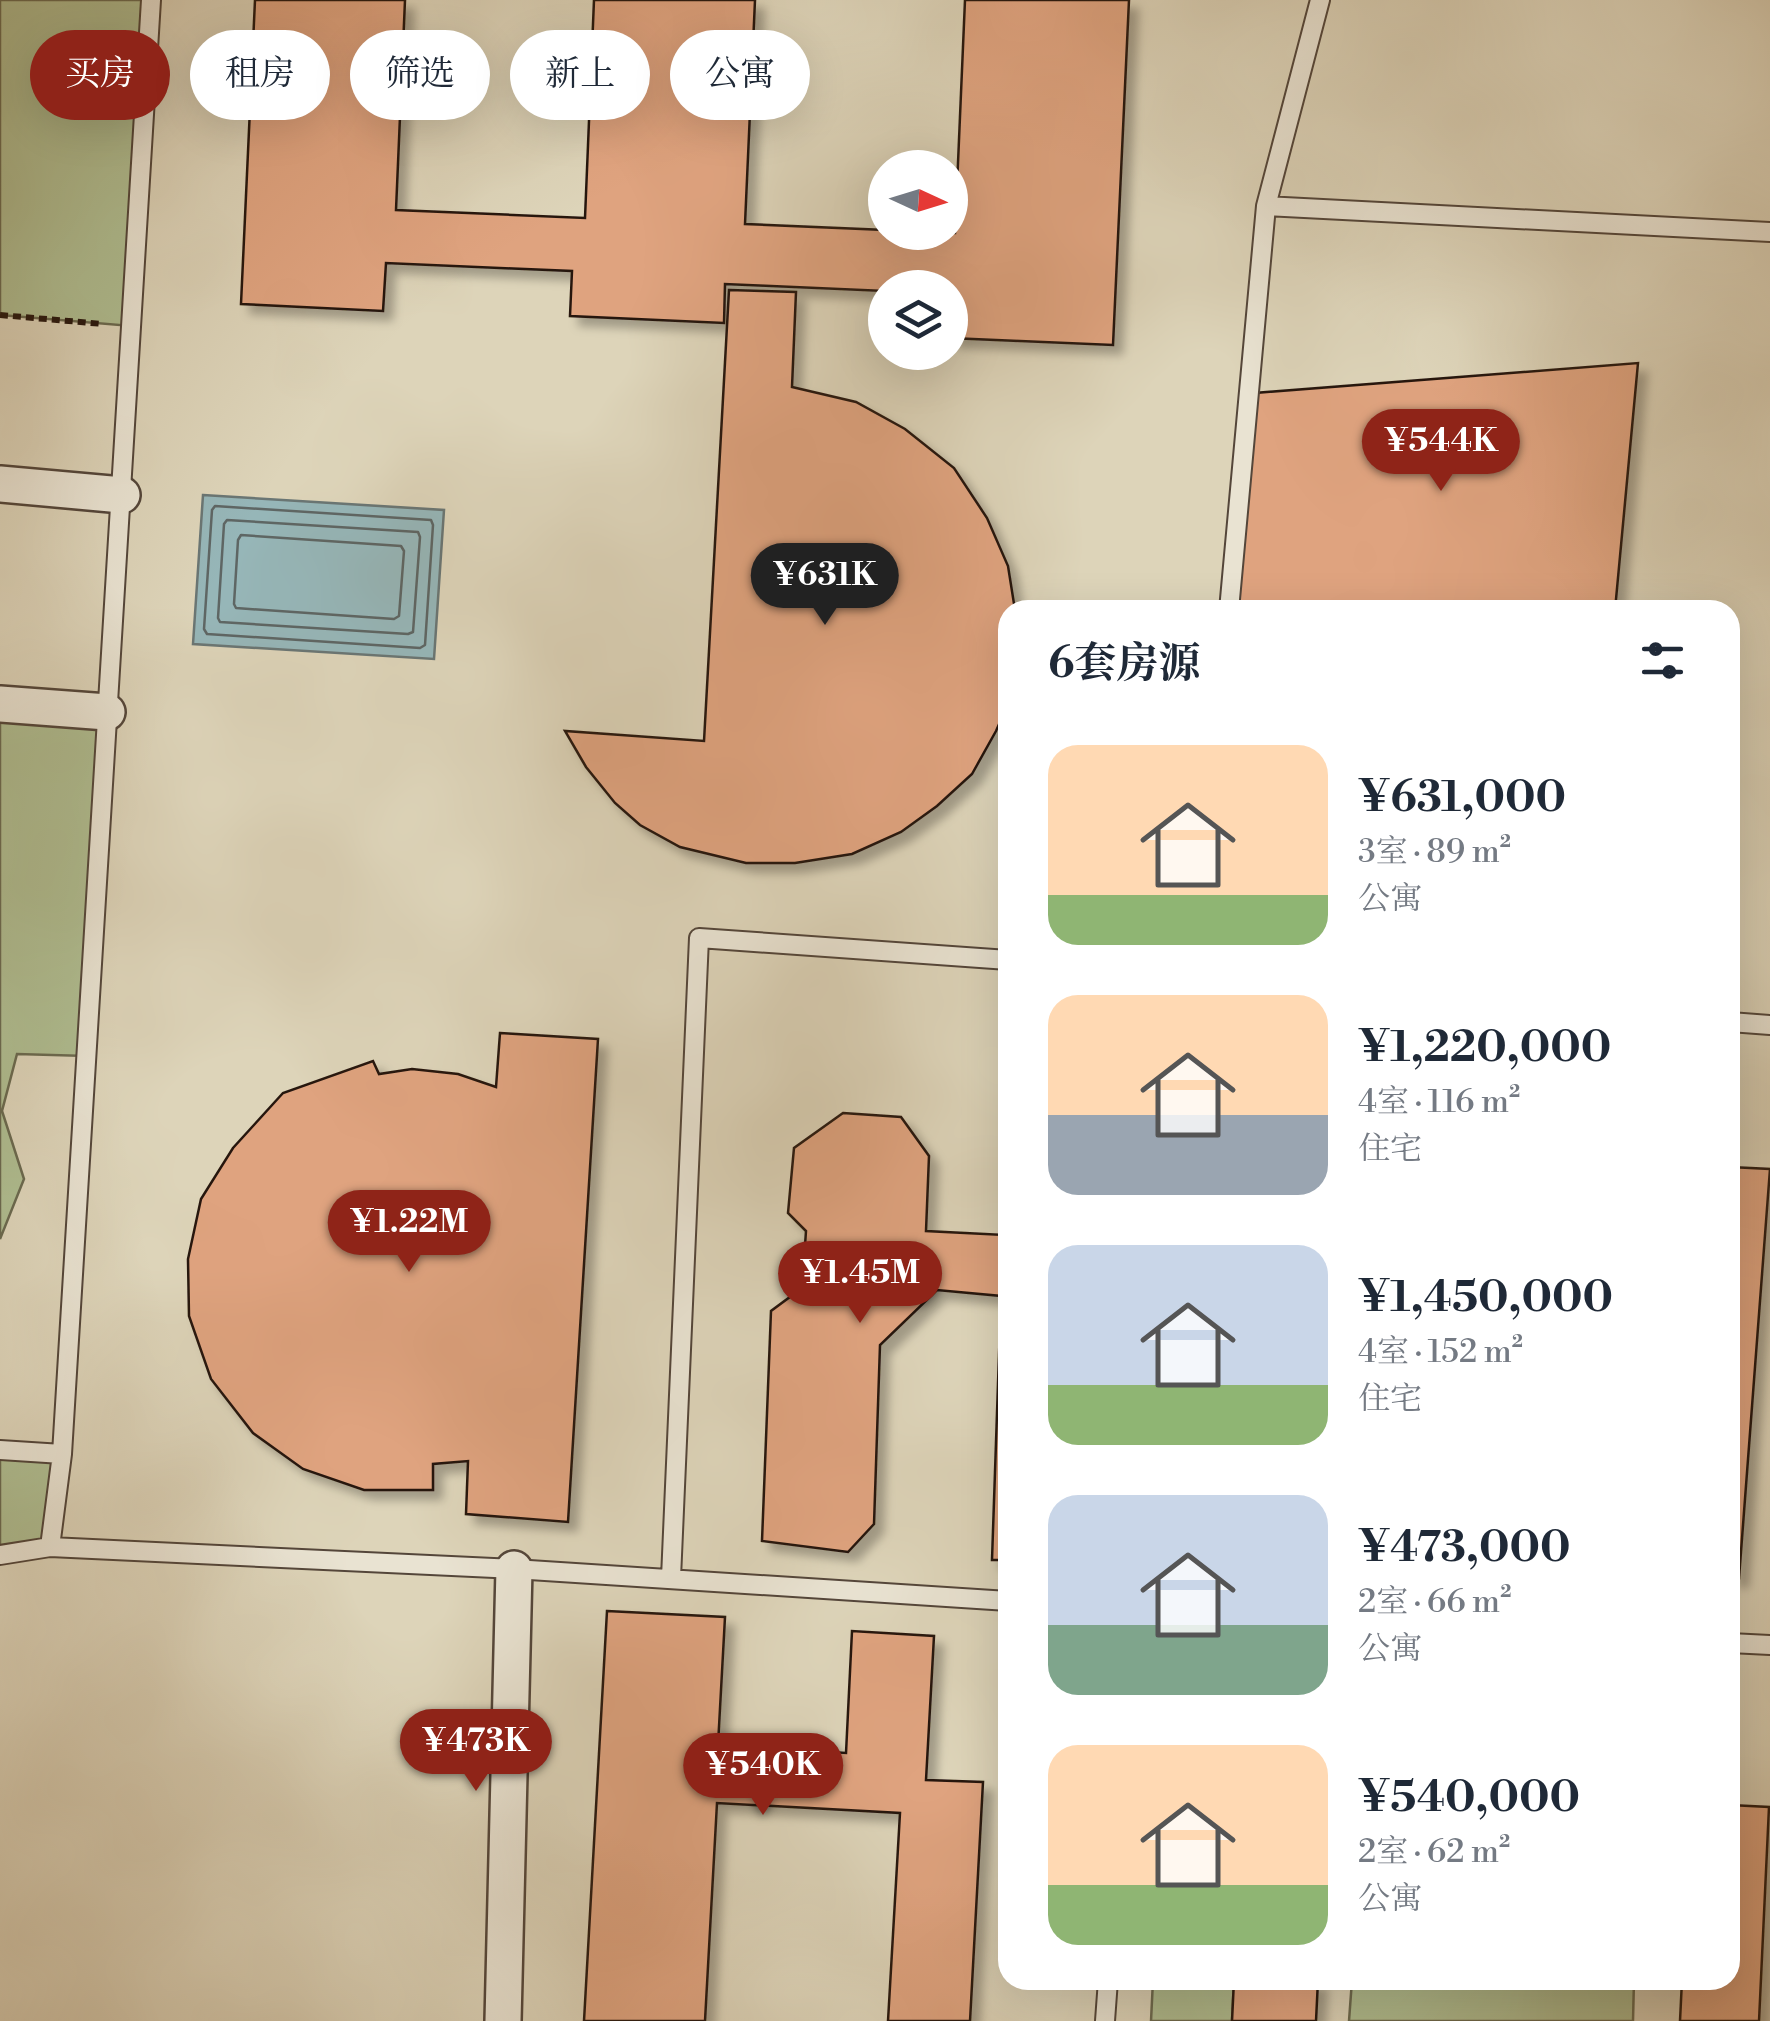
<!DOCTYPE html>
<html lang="zh">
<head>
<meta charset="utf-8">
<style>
	:root { --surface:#fff; --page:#f2f2f3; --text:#1f2937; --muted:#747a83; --accent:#8f2418 }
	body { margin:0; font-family:"Libre Bodoni","Noto Serif SC",serif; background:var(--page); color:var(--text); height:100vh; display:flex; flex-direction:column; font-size:38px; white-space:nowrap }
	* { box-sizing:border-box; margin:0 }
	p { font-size:32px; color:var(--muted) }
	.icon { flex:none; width:55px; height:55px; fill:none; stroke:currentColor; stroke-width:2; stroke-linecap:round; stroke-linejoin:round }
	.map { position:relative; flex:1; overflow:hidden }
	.sheet { position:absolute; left:998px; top:600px; width:742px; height:1390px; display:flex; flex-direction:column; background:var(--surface); border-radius:30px; box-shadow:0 10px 40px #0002 }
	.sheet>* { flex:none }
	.banner { position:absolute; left:30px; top:30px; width:818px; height:90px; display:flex; gap:20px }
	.needle { width:65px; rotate:94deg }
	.tools { position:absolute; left:868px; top:150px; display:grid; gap:20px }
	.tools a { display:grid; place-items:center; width:100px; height:100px; border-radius:50%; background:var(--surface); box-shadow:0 10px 40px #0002; font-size:50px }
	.price { position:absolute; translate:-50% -85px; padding:0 22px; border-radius:35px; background:var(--accent); color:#fff; font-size:32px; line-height:65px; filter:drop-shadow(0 2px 5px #0008) }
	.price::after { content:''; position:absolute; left:50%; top:60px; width:30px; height:22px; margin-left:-15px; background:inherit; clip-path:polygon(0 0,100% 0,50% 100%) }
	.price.on { background:#222; color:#fff }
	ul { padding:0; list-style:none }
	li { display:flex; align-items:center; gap:30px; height:250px; padding:0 50px }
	li span { display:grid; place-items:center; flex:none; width:280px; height:200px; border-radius:30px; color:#555 }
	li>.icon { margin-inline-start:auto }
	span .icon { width:120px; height:120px; fill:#fffc; stroke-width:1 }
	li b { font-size:42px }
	h2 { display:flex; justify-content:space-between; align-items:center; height:120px; padding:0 50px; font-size:42px }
	.pill { padding:0 35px; border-radius:45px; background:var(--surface); box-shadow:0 10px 40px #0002; font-size:35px; line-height:90px }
	.pill.on { background:var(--accent); color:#fff }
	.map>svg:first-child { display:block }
	.green { fill:#afbd91; stroke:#6b6a50; stroke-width:2.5 }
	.water { fill:#96b6b8; stroke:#6a7674; stroke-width:2.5 }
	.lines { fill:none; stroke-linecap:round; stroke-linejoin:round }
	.shore { stroke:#5e6664; stroke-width:2.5 }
	.building { fill:#dfa37f; stroke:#27170f; stroke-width:2.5; filter:url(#shadow) }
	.service-casing { stroke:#54463a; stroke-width:22 }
	.minor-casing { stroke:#54463a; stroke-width:40 }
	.path { stroke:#27170f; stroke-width:6; stroke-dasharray:8 5; stroke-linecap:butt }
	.service { stroke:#e9e3d2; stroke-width:18 }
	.minor { stroke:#e9e3d2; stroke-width:35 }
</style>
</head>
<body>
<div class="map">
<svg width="1770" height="2021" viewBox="0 0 1770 2021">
	<defs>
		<filter id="shadow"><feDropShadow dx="9" dy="9" stdDeviation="5" flood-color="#0004"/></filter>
	</defs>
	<rect width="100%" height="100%" fill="#ddd4b9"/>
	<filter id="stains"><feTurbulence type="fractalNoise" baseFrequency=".002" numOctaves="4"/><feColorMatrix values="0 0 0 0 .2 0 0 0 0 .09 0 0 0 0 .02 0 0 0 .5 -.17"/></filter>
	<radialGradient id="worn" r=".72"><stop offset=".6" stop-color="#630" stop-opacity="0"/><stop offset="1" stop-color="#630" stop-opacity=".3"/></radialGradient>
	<path class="green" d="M 0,0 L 151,0 L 131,326 L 0,315 Z
		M 0,704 L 107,712 L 87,1056 L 17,1054 L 2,1111 L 24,1179 L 0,1239 Z
		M 0,1450 L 62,1454 L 50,1547 L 0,1555 Z
		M 1153,1980 L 1234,1980 L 1232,2021 L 1151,2021 Z
		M 1352,1980 L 1634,1980 L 1633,2021 L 1349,2021 Z"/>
	<path class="water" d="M 203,495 L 444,510 L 434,659 L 193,644 Z"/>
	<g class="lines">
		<path class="shore" d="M 215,506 L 431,520 L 433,525 L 425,645 L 420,648 L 207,634 L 204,629 L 212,510 Z
			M 227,520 L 418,532 L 420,537 L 413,632 L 408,634 L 220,622 L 218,618 L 224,524 Z
			M 241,535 L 401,546 L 404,551 L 399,616 L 394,619 L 236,608 L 234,604 L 238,540 Z"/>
	</g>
	<path class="building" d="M 255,0 L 405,0 L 396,210 L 585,218 L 594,0 L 755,0 L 745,224 L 885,230 L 885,232 L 955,233 L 965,0 L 1129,0 L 1113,345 L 950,338 L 950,288 L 885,288 L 885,291 L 725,284 L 724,323 L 570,316 L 572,271 L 386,263 L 383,311 L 241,304 Z
		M 729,290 L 796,292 L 792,387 L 856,402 L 905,429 L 954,468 L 987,518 L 1008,566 L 1015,610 L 1008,610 L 1008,704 L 996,731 L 972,774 L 937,806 L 901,832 L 852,854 L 795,863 L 746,863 L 680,847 L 640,825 L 615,803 L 586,767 L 565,731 L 704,741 Z
		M 1638,363 L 1615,610 L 1238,610 L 1255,393 Z
		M 500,1033 L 598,1039 L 568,1522 L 466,1514 L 468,1461 L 433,1464 L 433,1490 L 364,1490 L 303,1469 L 253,1433 L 211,1379 L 189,1316 L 188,1259 L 201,1199 L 233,1148 L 283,1093 L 373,1061 L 379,1074 L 412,1069 L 458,1074 L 496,1087 Z
		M 843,1113 L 901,1117 L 929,1156 L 926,1231 L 1004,1235 L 1008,1184 L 1008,1560 L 992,1560 L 1001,1296 L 937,1290 L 880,1345 L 874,1524 L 848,1552 L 762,1541 L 771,1311 L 802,1288 L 806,1231 L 788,1213 L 794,1148 Z
		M 1730,1167 L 1770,1169 L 1739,1578 L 1730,1577 Z
		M 607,1611 L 725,1617 L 718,1745 L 846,1753 L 852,1631 L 934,1636 L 926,1780 L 983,1782 L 970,2021 L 888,2021 L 900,1813 L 717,1803 L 705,2021 L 584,2021 Z
		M 1730,1805 L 1769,1807 L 1759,2021 L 1680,2021 L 1682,1980 L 1730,1980 Z
		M 1234,1980 L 1318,1980 L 1316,2021 L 1232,2021 Z"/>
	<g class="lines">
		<g class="service-casing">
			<path id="service" d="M 1266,206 L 1770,232
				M 1229,610 L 1266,206 L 1320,0
				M 1730,1022 L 1770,1025
				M 0,1450 L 62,1454
				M 50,1547 L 62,1454 L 151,0
				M 0,1555 L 50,1547 L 514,1569 L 1008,1601
				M 671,1578 L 699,938 L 1008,960
				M 1730,1643 L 1770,1645
				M 1105,2021 L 1108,1980"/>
		</g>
		<g class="minor-casing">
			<path id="minor" d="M 0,484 L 122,495
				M 0,704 L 107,712
				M 503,2021 L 514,1569"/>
		</g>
		<path class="path" d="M 0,315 L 103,324"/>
		<use href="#service" class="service"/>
		<use href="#minor" class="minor"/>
	</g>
	<rect width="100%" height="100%" filter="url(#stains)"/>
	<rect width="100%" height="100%" fill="url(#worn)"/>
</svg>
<div class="tools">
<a><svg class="needle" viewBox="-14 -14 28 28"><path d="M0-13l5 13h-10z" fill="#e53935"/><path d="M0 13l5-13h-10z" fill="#747a83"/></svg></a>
<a><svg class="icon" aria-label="layers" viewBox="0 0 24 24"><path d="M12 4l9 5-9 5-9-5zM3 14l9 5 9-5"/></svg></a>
</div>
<b class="price" style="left:1441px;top:494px">¥544K</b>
<b class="price on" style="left:825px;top:628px">¥631K</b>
<b class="price" style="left:409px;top:1275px">¥1.22M</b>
<b class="price" style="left:860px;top:1326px">¥1.45M</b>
<b class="price" style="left:476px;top:1794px">¥473K</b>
<b class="price" style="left:763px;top:1818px">¥540K</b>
<div class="banner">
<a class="pill on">买房</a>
<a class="pill">租房</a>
<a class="pill">筛选</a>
<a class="pill">新上</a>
<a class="pill">公寓</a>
</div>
<section class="sheet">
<h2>6套房源<svg class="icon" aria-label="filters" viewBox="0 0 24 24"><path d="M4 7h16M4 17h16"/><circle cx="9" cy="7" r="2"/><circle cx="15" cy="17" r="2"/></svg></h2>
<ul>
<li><span style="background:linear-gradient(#ffd9b3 75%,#8fb573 0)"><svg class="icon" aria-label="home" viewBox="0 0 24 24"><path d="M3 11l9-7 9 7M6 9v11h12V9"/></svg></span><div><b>¥631,000</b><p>3室 · 89 m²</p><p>公寓</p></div></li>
<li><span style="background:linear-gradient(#ffd9b3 60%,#9aa5b1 0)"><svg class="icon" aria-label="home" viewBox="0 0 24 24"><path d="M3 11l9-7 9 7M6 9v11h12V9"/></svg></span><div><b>¥1,220,000</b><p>4室 · 116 m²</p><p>住宅</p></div></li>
<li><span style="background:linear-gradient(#c9d6e8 70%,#8fb573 0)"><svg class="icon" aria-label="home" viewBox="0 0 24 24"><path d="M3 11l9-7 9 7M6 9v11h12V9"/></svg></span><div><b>¥1,450,000</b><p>4室 · 152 m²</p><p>住宅</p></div></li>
<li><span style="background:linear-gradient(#c9d6e8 65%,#7fa58c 0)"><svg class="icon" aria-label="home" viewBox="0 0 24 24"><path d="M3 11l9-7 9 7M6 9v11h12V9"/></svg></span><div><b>¥473,000</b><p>2室 · 66 m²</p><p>公寓</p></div></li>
<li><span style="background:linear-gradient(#ffd9b3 70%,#8fb573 0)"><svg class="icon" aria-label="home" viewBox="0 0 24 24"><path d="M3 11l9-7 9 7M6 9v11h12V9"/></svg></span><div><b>¥540,000</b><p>2室 · 62 m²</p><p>公寓</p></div></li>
</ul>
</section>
</div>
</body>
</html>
